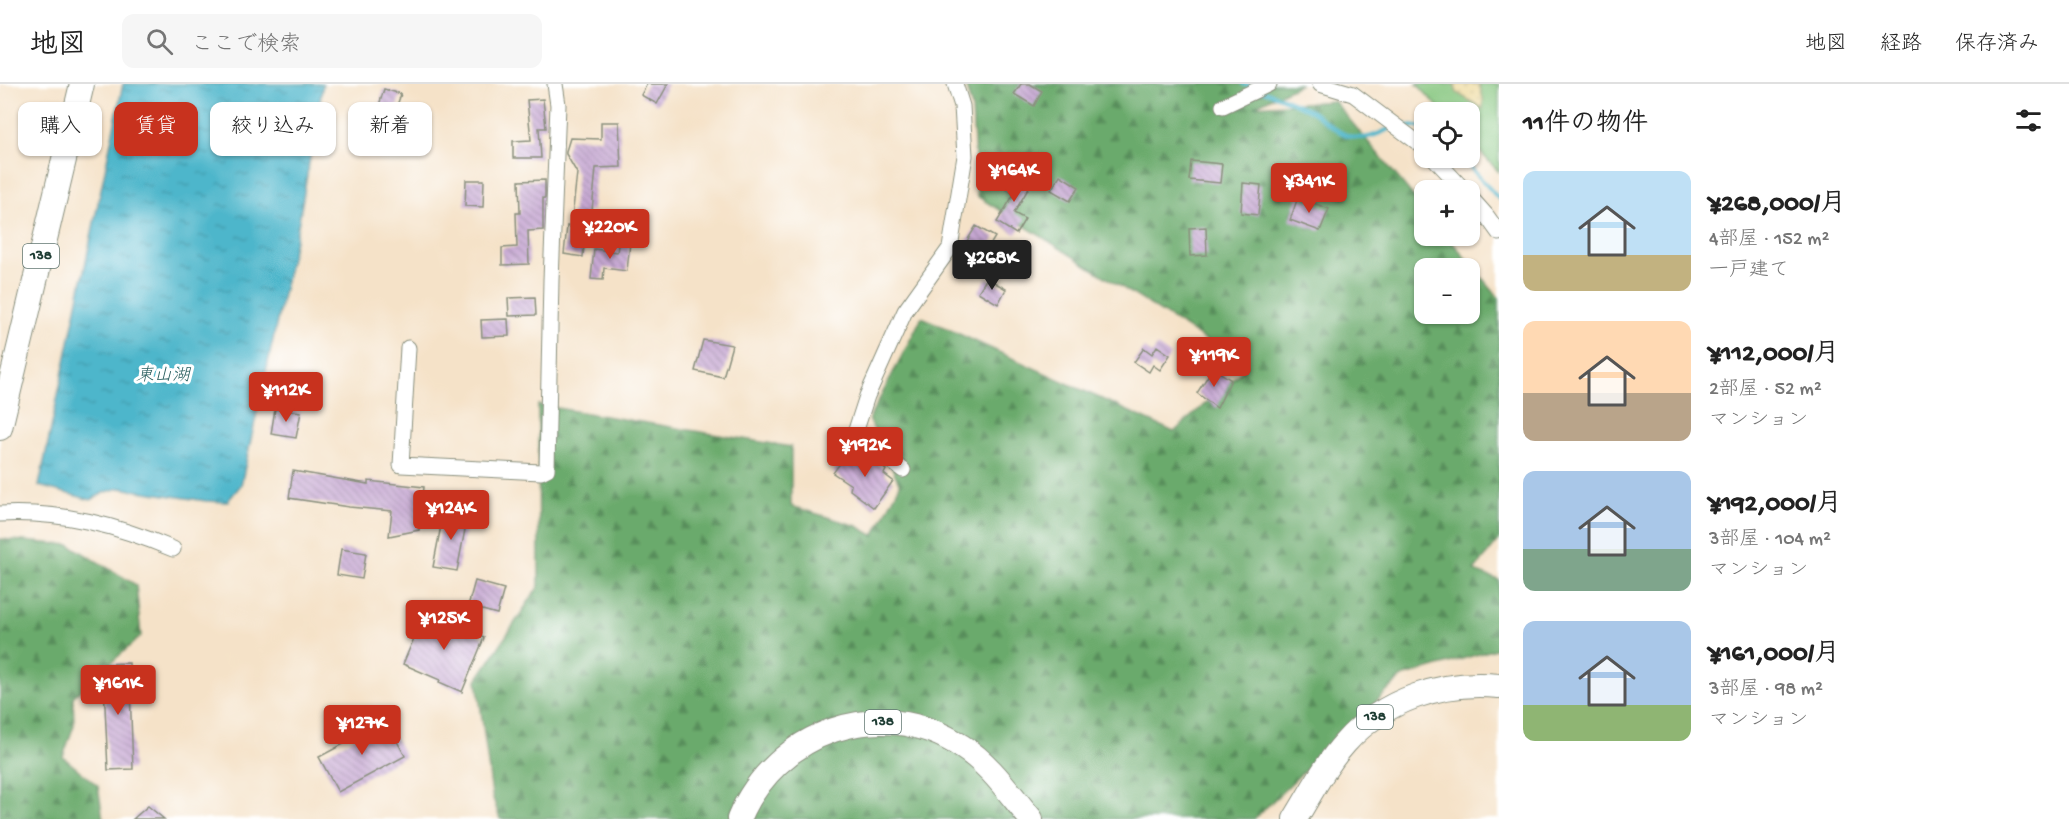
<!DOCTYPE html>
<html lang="ja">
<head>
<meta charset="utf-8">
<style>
	:root { --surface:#fff; --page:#f6f6f6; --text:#222; --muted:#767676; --line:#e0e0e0; --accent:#c8321e }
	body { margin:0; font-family:"Gochi Hand","Klee One",sans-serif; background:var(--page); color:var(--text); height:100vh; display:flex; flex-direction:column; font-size:22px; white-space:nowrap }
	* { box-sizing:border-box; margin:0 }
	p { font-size:20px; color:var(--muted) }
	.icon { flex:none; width:33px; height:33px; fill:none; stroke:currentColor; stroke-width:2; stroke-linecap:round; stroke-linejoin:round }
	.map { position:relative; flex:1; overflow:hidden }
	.sheet { display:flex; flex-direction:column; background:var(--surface); width:570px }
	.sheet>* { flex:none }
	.guide { position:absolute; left:18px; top:18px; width:570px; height:54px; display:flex; gap:12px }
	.tools { position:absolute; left:1414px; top:18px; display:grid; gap:12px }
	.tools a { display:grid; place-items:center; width:66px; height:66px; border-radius:12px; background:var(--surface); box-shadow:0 2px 4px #0004; font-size:30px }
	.price { position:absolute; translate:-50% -51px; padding:0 14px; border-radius:6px; background:var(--accent); color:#fff; font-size:20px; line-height:39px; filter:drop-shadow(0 2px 3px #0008) }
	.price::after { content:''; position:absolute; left:50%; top:36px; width:18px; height:14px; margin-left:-9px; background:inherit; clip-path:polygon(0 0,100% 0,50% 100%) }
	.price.current { background:#222; color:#fff }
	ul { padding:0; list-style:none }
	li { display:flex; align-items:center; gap:18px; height:150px; padding:0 24px }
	li span { display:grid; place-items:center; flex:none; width:168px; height:120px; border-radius:12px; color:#555 }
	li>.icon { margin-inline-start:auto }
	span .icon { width:72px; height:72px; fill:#fffc; stroke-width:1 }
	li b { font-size:26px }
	h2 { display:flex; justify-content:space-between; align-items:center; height:72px; padding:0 24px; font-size:26px }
	.chip { padding:0 21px; border-radius:12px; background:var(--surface); box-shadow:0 2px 4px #0004; font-size:21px; line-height:54px }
	.chip.current { background:var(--accent); color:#fff }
	header { display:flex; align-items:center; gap:36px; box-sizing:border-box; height:84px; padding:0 30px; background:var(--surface); border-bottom:2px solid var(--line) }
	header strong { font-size:28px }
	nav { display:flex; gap:33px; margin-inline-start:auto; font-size:21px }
	.search { width:420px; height:54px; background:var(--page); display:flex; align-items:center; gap:15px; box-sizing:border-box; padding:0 21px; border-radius:12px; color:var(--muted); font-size:22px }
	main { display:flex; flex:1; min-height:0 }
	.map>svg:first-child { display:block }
	.green { fill:#84c57d; stroke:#528158; stroke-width:1.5 }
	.forest { fill:url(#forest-firs); stroke:#457450; stroke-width:1.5; fill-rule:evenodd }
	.sand { fill:url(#sand-dots); stroke:#868c69; stroke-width:1.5 }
	.water { fill:url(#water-ripples); stroke:#367a80; stroke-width:1.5 }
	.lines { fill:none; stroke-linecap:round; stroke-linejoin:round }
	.stream { stroke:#4db6cb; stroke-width:4 }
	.building { fill:url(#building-back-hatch) }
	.minor-casing { stroke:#8a907e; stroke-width:17 }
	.trunk-casing { stroke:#8a907e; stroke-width:26 }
	.minor { stroke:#fff; stroke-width:15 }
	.trunk { stroke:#fff; stroke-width:24 }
	.labels { text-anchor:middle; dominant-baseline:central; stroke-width:6; stroke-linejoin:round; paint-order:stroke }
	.shield { fill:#fff; stroke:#627771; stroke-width:1.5 }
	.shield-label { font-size:15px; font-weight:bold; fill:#1f3d34 }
	.water-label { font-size:18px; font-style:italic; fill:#2d6161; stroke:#fff }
</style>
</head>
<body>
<header>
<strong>地図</strong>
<div class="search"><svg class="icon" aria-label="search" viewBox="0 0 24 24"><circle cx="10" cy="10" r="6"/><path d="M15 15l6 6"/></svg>ここで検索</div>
<nav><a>地図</a><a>経路</a><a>保存済み</a></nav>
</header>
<main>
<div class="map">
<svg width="1499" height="735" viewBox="0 0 1499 735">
	<defs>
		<pattern id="forest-firs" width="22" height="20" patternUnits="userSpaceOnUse" patternTransform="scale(1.5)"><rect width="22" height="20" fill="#6baa6c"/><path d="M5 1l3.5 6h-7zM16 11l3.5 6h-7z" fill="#578c5a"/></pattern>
		<pattern id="sand-dots" width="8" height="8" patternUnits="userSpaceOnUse" patternTransform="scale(1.5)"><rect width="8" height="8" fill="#eeda9e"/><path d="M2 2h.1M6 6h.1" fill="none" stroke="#ccbc89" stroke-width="1.8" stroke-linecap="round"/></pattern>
		<pattern id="water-ripples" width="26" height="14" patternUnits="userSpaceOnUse" patternTransform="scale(1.5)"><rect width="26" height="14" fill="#4db6cb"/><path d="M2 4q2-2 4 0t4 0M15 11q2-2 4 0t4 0" fill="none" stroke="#3f95a6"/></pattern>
		<pattern id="building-back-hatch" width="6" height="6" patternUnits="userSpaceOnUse" patternTransform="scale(1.5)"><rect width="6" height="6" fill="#c7a8d3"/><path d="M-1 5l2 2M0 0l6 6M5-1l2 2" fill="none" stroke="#a18aac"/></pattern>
	</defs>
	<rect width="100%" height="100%" fill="#fff"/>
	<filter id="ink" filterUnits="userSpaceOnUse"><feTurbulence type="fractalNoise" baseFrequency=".0167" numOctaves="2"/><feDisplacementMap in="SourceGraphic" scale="12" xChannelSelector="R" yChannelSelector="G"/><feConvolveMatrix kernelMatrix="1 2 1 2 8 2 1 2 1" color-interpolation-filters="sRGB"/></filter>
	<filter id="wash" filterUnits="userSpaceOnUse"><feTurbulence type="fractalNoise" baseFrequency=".008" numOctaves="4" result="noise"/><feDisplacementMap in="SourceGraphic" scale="24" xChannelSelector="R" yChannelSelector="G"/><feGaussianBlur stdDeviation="1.35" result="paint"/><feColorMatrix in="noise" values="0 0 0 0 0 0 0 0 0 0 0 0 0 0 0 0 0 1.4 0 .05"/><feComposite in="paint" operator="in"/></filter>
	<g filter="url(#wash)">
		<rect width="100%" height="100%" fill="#f5e2c8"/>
		<path class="green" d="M 1417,0 L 1499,0 L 1499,88 L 1470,57 L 1470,28 L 1443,28 Z"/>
		<path class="forest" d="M 965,0 L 1301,0 L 1254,22 L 1334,17 L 1425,126 L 1425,152 L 1447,152 L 1499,214 L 1499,456 L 1474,487 L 1499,496 L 1499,564 L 1402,593 L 1254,735 L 500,735 L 492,711 L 477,596 L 539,502 L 538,321 L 791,363 L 791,422 L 857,442 L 874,452 L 900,401 L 869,335 L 922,233 L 1174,348 L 1247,282 L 977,112 L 972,24 ZM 1425,184 L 1470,184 L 1470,230 L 1425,230 Z
			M 0,455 L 70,461 L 136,501 L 141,552 L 73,613 L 74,641 L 63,673 L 98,702 L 103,735 L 0,735 Z"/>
		<path class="sand" d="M 1454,0 L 1479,0 L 1483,14 L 1483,25 L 1457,9 Z"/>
		<path class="water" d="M 123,0 L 323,0 L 298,142 L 241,401 L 227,418 L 206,417 L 119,404 L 103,409 L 91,416 L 39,402 Z"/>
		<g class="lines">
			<path class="stream" d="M 1243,0 L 1251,3
				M 1264,7 C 1281,13 1296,19 1312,28 C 1328,38 1341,54 1361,54 C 1373,54 1381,48 1392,44
				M 1402,41 L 1425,44
				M 1462,74 L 1499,115"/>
		</g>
		<g id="blocks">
			<path class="building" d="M 647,0 L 668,0 L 657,20 L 641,11 Z
				M 1021,0 L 1030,0 L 1042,7 L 1034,22 L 1014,10 Z
				M 384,5 L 401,10 L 393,33 L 377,28 Z
				M 543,15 L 546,44 L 539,44 L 541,74 L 513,74 L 513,57 L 531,56 L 527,16 Z
				M 601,38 L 619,38 L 621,83 L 596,84 L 592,127 L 587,126 L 583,173 L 564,170 L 567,142 L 571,143 L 577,89 L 566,70 L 566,67 L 570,54 L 601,55 Z
				M 1191,77 L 1222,80 L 1220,99 L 1189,96 Z
				M 1012,89 L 1031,100 L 1014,129 L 1025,135 L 1016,150 L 997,138 L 1014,110 L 1003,103 Z
				M 1060,91 L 1079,103 L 1070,117 L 1051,106 Z
				M 466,96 L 484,96 L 483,123 L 465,122 Z
				M 545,96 L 545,114 L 543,114 L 543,146 L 528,147 L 529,180 L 502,181 L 502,164 L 517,163 L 516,129 L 520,129 L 519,97 Z
				M 1243,99 L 1261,101 L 1258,131 L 1241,129 Z
				M 1298,113 L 1329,125 L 1320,147 L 1290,136 Z
				M 976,142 L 995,153 L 986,168 L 967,157 Z
				M 1206,143 L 1207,171 L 1190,172 L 1189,144 Z
				M 619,156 L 630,158 L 627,187 L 604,184 L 603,196 L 591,195 L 594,165 L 617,168 Z
				M 987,194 L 1006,205 L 998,220 L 978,208 Z
				M 535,213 L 536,231 L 509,232 L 508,214 Z
				M 508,235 L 509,252 L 482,253 L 481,236 Z
				M 703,256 L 732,261 L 723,293 L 695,287 Z
				M 1157,262 L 1170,271 L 1160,286 L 1153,281 L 1149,288 L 1134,278 L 1144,264 L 1152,270 Z
				M 1213,284 L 1231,296 L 1217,324 L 1197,309 Z
				M 275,325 L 301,328 L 296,354 L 271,350 Z
				M 859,366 L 886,386 L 884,390 L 893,397 L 874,424 L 850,406 L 851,401 L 833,389 L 844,374 L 850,378 Z
				M 293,387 L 368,400 L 368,397 L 424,403 L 419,446 L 389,452 L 392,427 L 349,423 L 289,414 Z
				M 444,426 L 468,430 L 457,487 L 433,483 Z
				M 341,465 L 366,469 L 362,495 L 337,491 Z
				M 475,497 L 504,505 L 497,530 L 468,522 Z
				M 426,526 L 449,536 L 448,539 L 484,554 L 462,608 L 439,598 L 440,596 L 403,580 Z
				M 129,579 L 133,685 L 108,686 L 103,580 Z
				M 386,637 L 405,672 L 338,708 L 319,673 Z
				M 148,722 L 164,735 L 133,735 Z"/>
		</g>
	</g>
	<g filter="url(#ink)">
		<use href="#blocks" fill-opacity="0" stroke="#8a907e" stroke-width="1.5"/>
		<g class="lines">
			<g class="minor-casing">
				<path id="minor" d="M 1320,0 L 1353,10 L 1425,64
					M 1223,22 L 1269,0
					M 1434,74 L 1464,106
					M 1470,113 L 1486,131 L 1499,149
					M 408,264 L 401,381 L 541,388 L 547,385 L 551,196 L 558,21 L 555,0
					M 903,386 L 855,349 L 867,312 L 905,227 L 950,164 L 965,72 L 962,22 L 955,0
					M 0,430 C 62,427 116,441 173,465"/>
			</g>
			<g class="trunk-casing">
				<path id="trunk" d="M 0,344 L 82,0
					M 739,735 C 775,648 881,609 961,662 C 990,680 1009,709 1031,735
					M 1295,735 C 1311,709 1325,681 1345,659 C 1383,616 1443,596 1499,602"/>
			</g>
			<use href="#minor" class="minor"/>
			<use href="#trunk" class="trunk"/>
		</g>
	</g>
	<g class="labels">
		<g class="shield">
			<rect x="23" y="160" width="36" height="24" rx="4.5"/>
			<rect x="1357" y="621" width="36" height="24" rx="4.5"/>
			<rect x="865" y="626" width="36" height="24" rx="4.5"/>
		</g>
		<g class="shield-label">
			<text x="41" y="172">138</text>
			<text x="1375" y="633">138</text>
			<text x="883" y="638">138</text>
		</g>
		<g class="water-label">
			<text x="163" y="292">東山湖</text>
		</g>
	</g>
</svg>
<div class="tools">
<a><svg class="icon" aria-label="locate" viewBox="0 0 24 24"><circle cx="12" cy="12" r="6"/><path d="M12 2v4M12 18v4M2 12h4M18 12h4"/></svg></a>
<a>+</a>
<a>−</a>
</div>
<b class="price" style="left:1014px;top:119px">¥164K</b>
<b class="price" style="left:1309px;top:130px">¥341K</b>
<b class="price" style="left:610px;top:176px">¥220K</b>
<b class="price current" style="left:992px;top:207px">¥268K</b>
<b class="price" style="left:1214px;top:304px">¥119K</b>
<b class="price" style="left:286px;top:339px">¥112K</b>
<b class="price" style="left:865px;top:394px">¥192K</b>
<b class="price" style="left:451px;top:457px">¥124K</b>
<b class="price" style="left:444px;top:567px">¥125K</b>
<b class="price" style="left:118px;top:632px">¥161K</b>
<b class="price" style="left:362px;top:672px">¥127K</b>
<div class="guide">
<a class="chip">購入</a>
<a class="chip current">賃貸</a>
<a class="chip">絞り込み</a>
<a class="chip">新着</a>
</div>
</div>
<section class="sheet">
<h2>11件の物件<svg class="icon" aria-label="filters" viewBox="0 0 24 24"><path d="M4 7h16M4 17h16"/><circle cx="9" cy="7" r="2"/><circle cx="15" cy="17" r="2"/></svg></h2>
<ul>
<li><span style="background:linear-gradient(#bfe0f5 70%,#c2b280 0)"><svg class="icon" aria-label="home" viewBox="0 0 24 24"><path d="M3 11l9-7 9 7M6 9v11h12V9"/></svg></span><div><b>¥268,000/月</b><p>4部屋 · 152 m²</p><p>一戸建て</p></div></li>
<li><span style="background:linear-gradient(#ffd9b3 60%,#b9a48a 0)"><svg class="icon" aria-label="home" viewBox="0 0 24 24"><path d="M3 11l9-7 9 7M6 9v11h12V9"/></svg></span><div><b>¥112,000/月</b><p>2部屋 · 52 m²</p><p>マンション</p></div></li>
<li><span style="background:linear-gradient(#a9c7e8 65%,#7fa58c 0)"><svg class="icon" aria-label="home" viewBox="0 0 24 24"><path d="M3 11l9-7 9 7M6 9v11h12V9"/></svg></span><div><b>¥192,000/月</b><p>3部屋 · 104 m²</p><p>マンション</p></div></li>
<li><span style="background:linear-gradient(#a9c7e8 70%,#8fb573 0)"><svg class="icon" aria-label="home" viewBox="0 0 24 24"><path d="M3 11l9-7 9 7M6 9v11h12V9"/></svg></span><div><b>¥161,000/月</b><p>3部屋 · 98 m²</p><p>マンション</p></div></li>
</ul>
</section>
</main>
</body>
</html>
